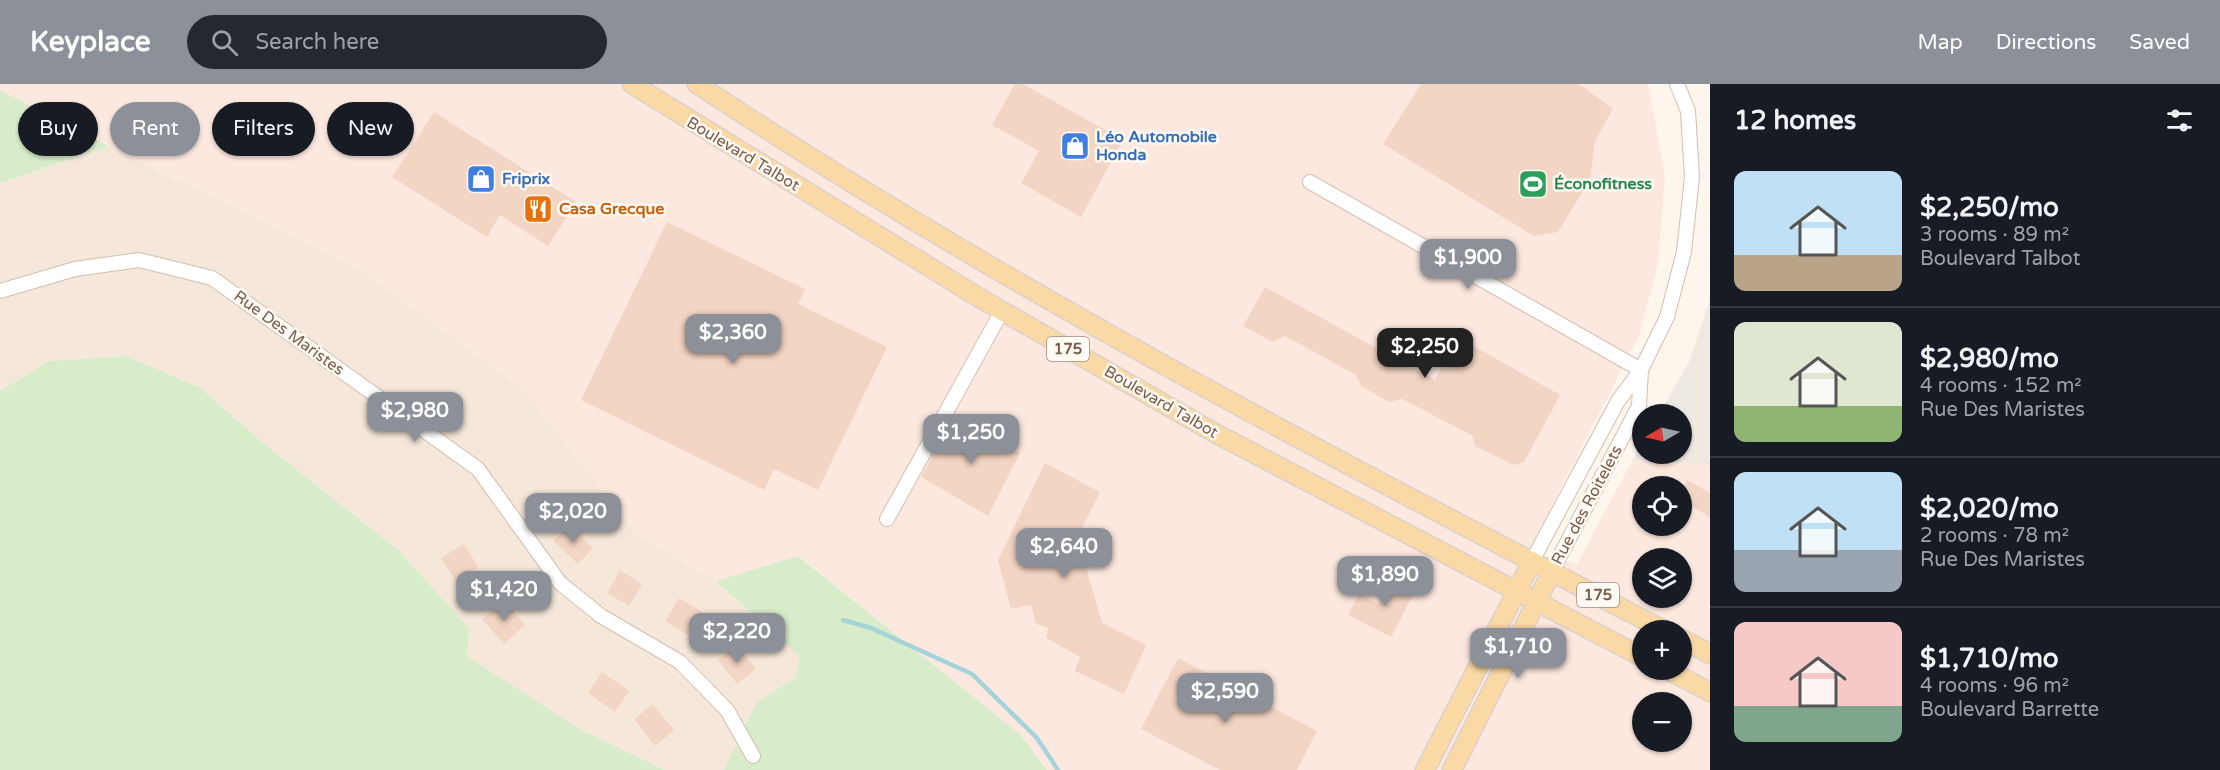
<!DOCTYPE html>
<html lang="en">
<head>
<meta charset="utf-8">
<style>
	:root { --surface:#171b24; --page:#242831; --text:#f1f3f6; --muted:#9ea1a6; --line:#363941; --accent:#8c9099 }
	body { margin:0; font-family:"Varela Round",sans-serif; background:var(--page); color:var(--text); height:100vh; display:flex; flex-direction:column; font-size:22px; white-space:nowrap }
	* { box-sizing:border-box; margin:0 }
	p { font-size:20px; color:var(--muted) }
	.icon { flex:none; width:33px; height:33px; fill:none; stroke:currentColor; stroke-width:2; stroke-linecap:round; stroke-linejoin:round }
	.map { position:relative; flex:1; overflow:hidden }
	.drawer { display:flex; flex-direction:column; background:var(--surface); width:510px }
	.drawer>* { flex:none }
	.banner { position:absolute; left:18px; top:18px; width:570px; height:54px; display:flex; gap:12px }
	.needle { width:39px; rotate:261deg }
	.fabs { position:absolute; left:1632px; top:320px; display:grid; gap:12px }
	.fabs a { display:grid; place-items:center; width:60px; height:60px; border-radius:50%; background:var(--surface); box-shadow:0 2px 4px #0004; font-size:30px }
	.price { position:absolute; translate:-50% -51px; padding:0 14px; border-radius:12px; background:var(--accent); color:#fff; font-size:20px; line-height:39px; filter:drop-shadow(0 2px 3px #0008) }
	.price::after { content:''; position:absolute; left:50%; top:36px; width:18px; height:14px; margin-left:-9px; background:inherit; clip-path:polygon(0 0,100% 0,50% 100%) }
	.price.selected { background:#222; color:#fff }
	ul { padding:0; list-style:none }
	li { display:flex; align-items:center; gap:18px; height:150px; padding:0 24px }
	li+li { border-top:2px solid var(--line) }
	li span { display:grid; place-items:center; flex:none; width:168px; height:120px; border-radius:12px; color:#555 }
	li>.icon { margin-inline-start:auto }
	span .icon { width:72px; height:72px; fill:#fffc; stroke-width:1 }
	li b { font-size:26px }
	h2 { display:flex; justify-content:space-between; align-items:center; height:72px; padding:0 24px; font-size:26px }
	.pill { padding:0 21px; border-radius:27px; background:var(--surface); box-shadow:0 2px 4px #0004; font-size:21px; line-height:54px }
	.pill.selected { background:var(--accent); color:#fff }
	header { display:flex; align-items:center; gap:36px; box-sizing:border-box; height:84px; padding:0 30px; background:var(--accent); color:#fff }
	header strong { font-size:28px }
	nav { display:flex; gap:33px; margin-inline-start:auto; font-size:21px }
	.search { width:420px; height:54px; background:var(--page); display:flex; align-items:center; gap:15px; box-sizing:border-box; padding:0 21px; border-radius:33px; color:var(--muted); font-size:22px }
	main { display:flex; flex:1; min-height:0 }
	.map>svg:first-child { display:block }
	.residential { fill:#f5e8da }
	.commercial { fill:#fde8e0; fill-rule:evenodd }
	.industrial { fill:#efe9e4 }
	.green { fill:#d8ecc9 }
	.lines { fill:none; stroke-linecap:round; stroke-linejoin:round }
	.stream { stroke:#a5d3da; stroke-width:4.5 }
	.building { fill:#f3d5c3 }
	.minor-casing { stroke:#d1beb0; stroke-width:16 }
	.major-casing { stroke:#dad1cd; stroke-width:21 }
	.minor { stroke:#fff; stroke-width:14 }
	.major { stroke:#fbd9a5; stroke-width:18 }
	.labels { text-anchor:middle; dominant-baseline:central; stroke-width:5; stroke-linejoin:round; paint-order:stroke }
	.shield { fill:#fffaf3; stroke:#a28b7f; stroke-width:1.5 }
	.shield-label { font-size:15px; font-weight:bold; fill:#7a5c4d }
	.shop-label { font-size:16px; font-weight:bold; fill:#366cbe; stroke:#fffaf3; text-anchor:start }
	.street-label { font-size:16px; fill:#7a5c4d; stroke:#fffaf3 }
	.leisure-label { font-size:16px; font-weight:bold; fill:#27864d; stroke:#fffaf3; text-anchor:start }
	.food-label { font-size:16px; font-weight:bold; fill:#c56008; stroke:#fffaf3; text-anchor:start }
</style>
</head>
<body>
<header>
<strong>Keyplace</strong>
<div class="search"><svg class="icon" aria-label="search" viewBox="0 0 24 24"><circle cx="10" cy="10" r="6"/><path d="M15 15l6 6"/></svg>Search here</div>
<nav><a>Map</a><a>Directions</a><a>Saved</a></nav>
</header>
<main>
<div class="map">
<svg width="1710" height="686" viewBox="0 0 1710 686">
	<rect width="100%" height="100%" fill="#fdf6ec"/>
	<path class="residential" d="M 109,62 L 358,184 L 522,304 L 637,450 L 716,497 L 799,572 L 795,594 L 756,619 L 724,686 L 665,686 L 579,645 L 467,574 L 469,544 L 398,466 L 262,358 L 199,303 L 125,272 L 49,277 L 0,307 L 0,99 Z"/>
	<path class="commercial" d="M 0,0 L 1648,0 L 1665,91 L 1658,180 L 1639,252 L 1528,468 L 1577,480 L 1633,375 L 1710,381 L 1710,686 L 1047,686 L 1020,650 L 799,472 L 716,497 L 637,450 L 522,304 L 358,184 L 0,8 ZM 1642,402 L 1682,402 L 1682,441 L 1642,441 ZM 1642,474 L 1682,474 L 1682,513 L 1642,513 ZM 1642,546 L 1682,546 L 1682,585 L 1642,585 ZM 1642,618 L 1682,618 L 1682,657 L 1642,657 Z"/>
	<path class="industrial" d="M 1710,215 L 1710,381 L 1633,375 L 1642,359 L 1642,369 L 1682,369 L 1682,330 L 1659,330 L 1689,278 Z"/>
	<path class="green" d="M 0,7 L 16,14 L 109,62 L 0,99 Z
		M 125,272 L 199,303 L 262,358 L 398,466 L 469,544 L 467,572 L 579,645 L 665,686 L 0,686 L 0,307 L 49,277 Z
		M 798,472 L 1020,650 L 1047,686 L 724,686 L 756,619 L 795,594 L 799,572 L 716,497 Z"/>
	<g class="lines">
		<path class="stream" d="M 843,536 L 871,544 L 972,590 L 1037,654 L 1058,686"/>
	</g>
	<path class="building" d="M 1015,0 L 1023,0 L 1123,56 L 1081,133 L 1021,99 L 1039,67 L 992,41 Z
		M 1421,0 L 1579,0 L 1613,25 L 1595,57 L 1590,96 L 1558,148 L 1534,152 L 1383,60 Z
		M 434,28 L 576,118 L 548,162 L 500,131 L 487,153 L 392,93 Z
		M 667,138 L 805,205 L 798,220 L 887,263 L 818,406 L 774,385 L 764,406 L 581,316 Z
		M 1265,203 L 1435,296 L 1458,253 L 1560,311 L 1524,378 L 1514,381 L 1475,362 L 1473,352 L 1402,315 L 1389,318 L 1361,302 L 1356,291 L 1285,252 L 1273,258 L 1243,242 Z
		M 955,330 L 1020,369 L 988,432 L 921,393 Z
		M 1045,379 L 1100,408 L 1077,453 L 1102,539 L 1146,561 L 1124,610 L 1075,587 L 1080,573 L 1046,554 L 1048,544 L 1036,540 L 1031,521 L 1011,525 L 998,476 Z
		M 1687,396 L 1710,409 L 1710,433 L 1682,417 L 1682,406 Z
		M 569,441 L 593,464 L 578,480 L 553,457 Z
		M 464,460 L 478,483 L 456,497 L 441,474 Z
		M 620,486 L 642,500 L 629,522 L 607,509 Z
		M 1393,490 L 1417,503 L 1391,553 L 1348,531 L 1359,510 L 1378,520 Z
		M 679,514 L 702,528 L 688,551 L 665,537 Z
		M 504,516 L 525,541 L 504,560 L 482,535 Z
		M 737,561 L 756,585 L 737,600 L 718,576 Z
		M 1178,574 L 1317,647 L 1297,686 L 1220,686 L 1141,645 Z
		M 602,588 L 629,607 L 615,628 L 588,609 Z
		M 653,620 L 674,646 L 655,662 L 634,635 Z"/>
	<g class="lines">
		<g class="minor-casing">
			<path id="minor" d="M 1310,98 L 1641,286
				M 0,207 L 75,185 L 139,176 L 212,194 L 478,385 L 560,499 L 601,532 L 680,578 L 727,626 L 753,672
				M 887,435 L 1002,227
				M 1532,477 L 1618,317 L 1641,286 L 1667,233 L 1684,168 L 1692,93 L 1688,27 L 1677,0
				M 1552,487 L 1639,322 L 1641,286"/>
		</g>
		<g class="major-casing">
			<path id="major" d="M 632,0 L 983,216 L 1213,348 L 1642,573
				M 697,0 C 1005,204 1337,377 1664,546
				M 1682,555 L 1710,570
				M 1666,585 L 1710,608
				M 1425,686 L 1532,477
				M 1452,686 L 1552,487"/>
		</g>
		<use href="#minor" class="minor"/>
		<use href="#major" class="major"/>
	</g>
	<defs>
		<g id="shop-square" transform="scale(1.5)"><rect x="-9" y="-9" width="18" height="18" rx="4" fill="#3f7fe0" stroke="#fffaf3"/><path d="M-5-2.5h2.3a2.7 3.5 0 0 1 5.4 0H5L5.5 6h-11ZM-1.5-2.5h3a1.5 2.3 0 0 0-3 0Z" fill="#fff"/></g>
		<g id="stadium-square" transform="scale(1.5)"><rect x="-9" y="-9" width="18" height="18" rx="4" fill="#2e9e5b" stroke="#fffaf3"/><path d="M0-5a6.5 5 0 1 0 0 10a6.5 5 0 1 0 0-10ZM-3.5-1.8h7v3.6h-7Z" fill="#fff"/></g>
		<g id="restaurant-square" transform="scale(1.5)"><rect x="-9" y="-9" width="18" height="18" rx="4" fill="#e8710a" stroke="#fffaf3"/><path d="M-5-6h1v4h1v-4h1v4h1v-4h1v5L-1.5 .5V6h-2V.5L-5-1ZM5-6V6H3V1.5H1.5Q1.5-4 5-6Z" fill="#fff"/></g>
	</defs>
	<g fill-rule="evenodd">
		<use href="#shop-square" x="1075" y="62"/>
		<use href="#shop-square" x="481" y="95"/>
		<use href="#stadium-square" x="1533" y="100"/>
		<use href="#restaurant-square" x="538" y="125"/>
	</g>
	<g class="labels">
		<g class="shield">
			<rect x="1047" y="253" width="42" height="24" rx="4.5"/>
			<rect x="1577" y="499" width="42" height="24" rx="4.5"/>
		</g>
		<g class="shield-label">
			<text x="1068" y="265">175</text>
			<text x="1598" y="511">175</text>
		</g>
		<g class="shop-label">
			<text x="1096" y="53">Léo Automobile<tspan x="1096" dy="18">Honda</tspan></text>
			<text x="502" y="95">Friprix</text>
		</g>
		<g class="street-label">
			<text transform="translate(743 70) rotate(31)">Boulevard Talbot</text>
			<text transform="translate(289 249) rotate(36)">Rue Des Maristes</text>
			<text transform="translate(1161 318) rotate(30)">Boulevard Talbot</text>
			<text transform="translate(1587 421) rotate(-62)">Rue des Roitelets</text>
		</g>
		<g class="leisure-label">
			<text x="1554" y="100">Éconofitness</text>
		</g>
		<g class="food-label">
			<text x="559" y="125">Casa Grecque</text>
		</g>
	</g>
</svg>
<div class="fabs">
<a><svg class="needle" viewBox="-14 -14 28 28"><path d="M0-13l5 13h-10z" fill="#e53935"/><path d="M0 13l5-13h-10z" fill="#9ea1a6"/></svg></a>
<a><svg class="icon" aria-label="locate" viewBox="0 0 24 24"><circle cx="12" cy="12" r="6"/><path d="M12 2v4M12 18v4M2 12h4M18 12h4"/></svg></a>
<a><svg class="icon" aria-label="layers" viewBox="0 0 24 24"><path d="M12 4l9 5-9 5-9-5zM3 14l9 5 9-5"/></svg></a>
<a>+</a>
<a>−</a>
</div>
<b class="price" style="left:1468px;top:206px">$1,900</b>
<b class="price" style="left:733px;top:281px">$2,360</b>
<b class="price selected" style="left:1425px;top:295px">$2,250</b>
<b class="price" style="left:415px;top:359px">$2,980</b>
<b class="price" style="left:971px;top:381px">$1,250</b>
<b class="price" style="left:573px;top:460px">$2,020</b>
<b class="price" style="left:1064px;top:495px">$2,640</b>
<b class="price" style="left:1385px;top:523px">$1,890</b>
<b class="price" style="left:504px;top:538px">$1,420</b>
<b class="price" style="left:737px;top:580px">$2,220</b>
<b class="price" style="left:1518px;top:595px">$1,710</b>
<b class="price" style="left:1225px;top:640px">$2,590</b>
<div class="banner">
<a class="pill">Buy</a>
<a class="pill selected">Rent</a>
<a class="pill">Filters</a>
<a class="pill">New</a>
</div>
</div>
<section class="drawer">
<h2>12 homes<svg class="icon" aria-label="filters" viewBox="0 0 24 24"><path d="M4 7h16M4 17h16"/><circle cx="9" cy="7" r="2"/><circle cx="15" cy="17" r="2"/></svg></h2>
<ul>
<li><span style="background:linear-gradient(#bfe0f5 70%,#b9a48a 0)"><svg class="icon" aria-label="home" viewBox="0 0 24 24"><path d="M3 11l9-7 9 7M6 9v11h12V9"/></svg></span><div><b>$2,250/mo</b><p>3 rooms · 89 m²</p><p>Boulevard Talbot</p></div></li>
<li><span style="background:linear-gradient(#dfe7d0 70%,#8fb573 0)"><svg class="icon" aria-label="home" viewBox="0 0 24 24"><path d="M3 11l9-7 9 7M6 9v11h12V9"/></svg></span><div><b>$2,980/mo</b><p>4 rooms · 152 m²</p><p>Rue Des Maristes</p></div></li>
<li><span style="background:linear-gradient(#bfe0f5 65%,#9aa5b1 0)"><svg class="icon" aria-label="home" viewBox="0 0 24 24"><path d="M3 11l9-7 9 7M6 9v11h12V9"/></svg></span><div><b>$2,020/mo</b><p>2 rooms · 78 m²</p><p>Rue Des Maristes</p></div></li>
<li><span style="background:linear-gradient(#f6c9c9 70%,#7fa58c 0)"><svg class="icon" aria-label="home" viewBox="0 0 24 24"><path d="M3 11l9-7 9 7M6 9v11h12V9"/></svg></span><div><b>$1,710/mo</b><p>4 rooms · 96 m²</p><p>Boulevard Barrette</p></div></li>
</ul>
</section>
</main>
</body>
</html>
